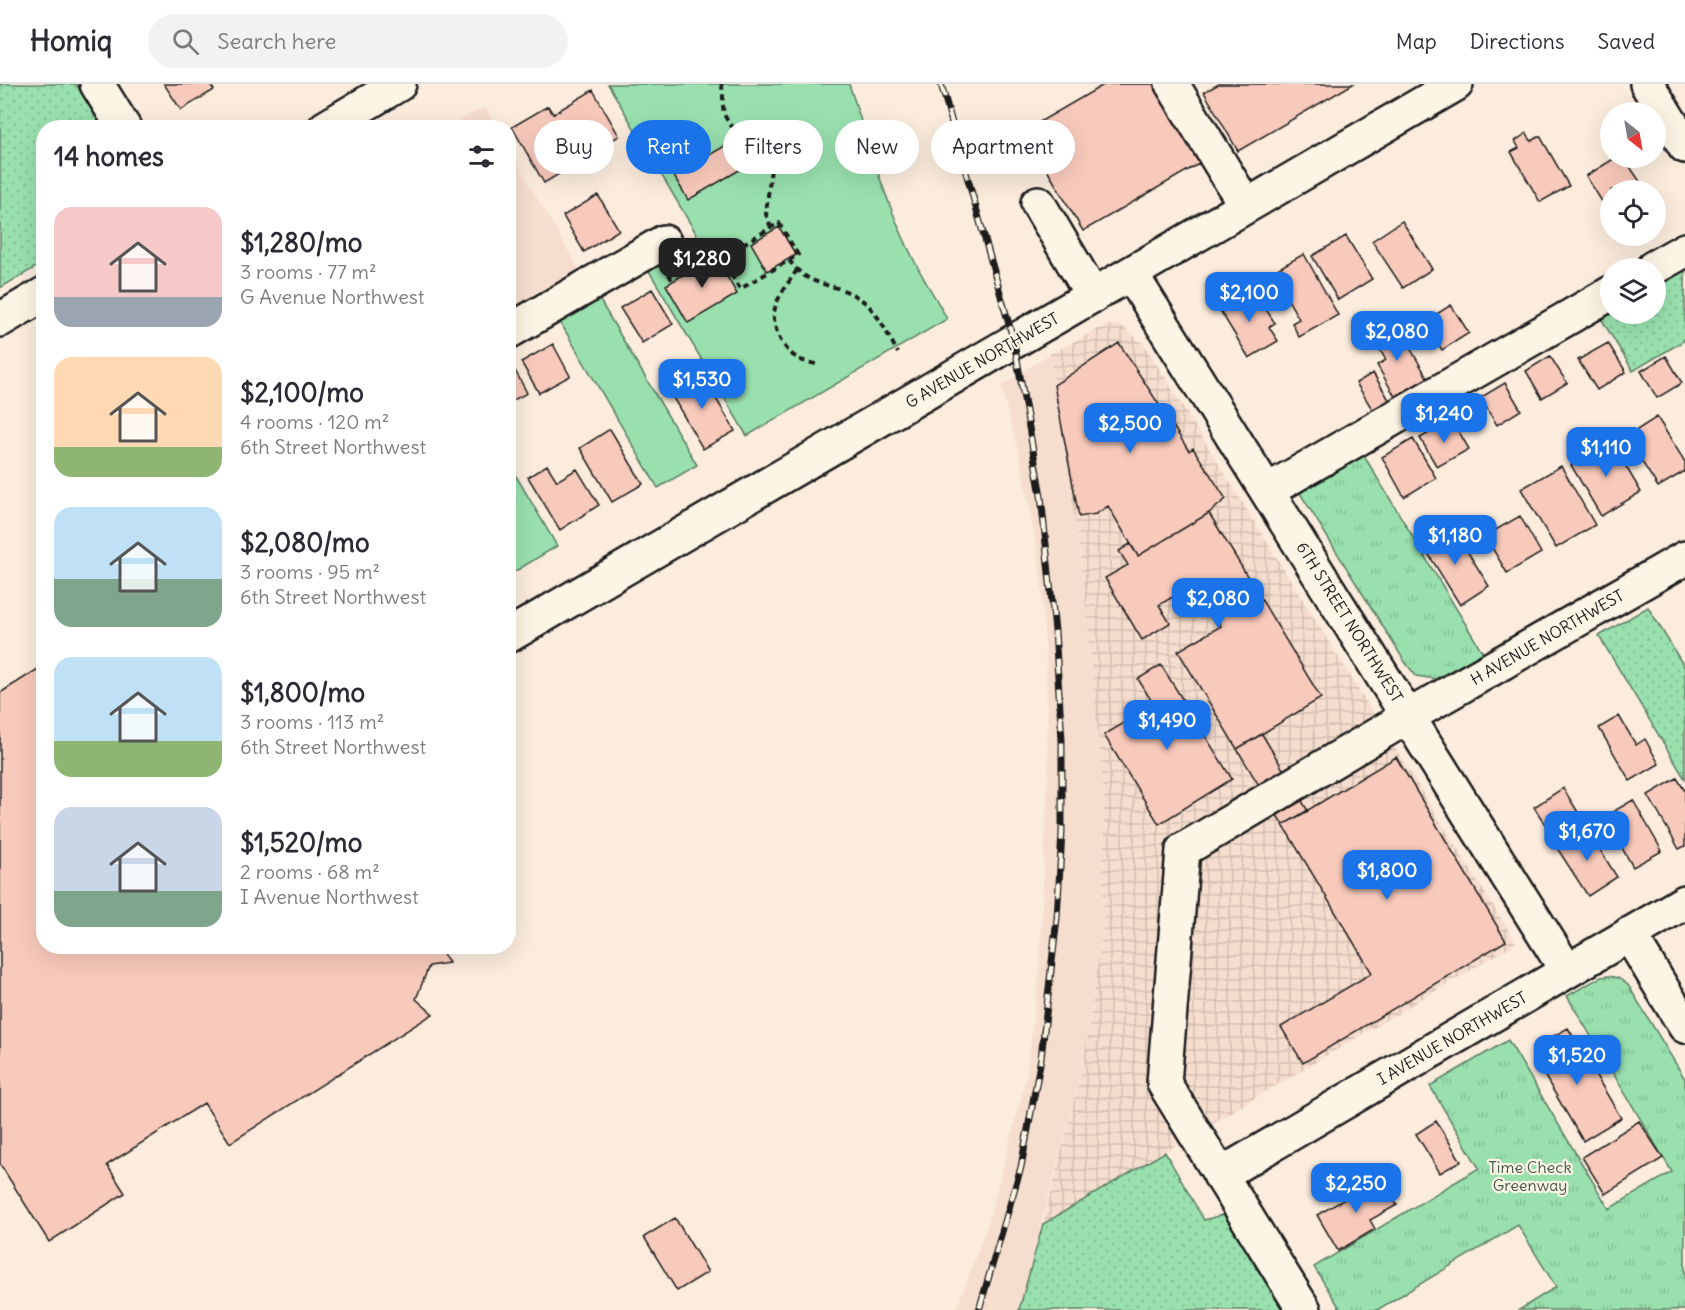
<!DOCTYPE html>
<html lang="en">
<head>
<meta charset="utf-8">
<style>
	:root { --surface:#fff; --page:#f2f2f3; --text:#2b2b33; --muted:#7c7c81; --line:#e1e1e2; --accent:#1a73e8 }
	body { margin:0; font-family:Delius,sans-serif; background:var(--page); color:var(--text); height:100vh; display:flex; flex-direction:column; font-size:22px; white-space:nowrap }
	* { box-sizing:border-box; margin:0 }
	p { font-size:20px; color:var(--muted) }
	.icon { flex:none; width:33px; height:33px; fill:none; stroke:currentColor; stroke-width:2; stroke-linecap:round; stroke-linejoin:round }
	.map { position:relative; flex:1; overflow:hidden }
	.panel { position:absolute; left:36px; top:36px; width:480px; height:834px; display:flex; flex-direction:column; background:var(--surface); border-radius:24px; box-shadow:0 6px 24px #0002 }
	.panel>* { flex:none }
	.hud { position:absolute; left:534px; top:36px; width:570px; height:54px; display:flex; gap:12px }
	.needle { width:39px; rotate:149deg }
	.fabs { position:absolute; left:1600px; top:18px; display:grid; gap:12px }
	.fabs a { display:grid; place-items:center; width:66px; height:66px; border-radius:50%; background:var(--surface); box-shadow:0 6px 24px #0002; font-size:30px }
	.price { position:absolute; translate:-50% -51px; padding:0 14px; border-radius:12px; background:var(--accent); color:#fff; font-size:20px; line-height:39px; filter:drop-shadow(0 2px 3px #0008) }
	.price::after { content:''; position:absolute; left:50%; top:36px; width:18px; height:14px; margin-left:-9px; background:inherit; clip-path:polygon(0 0,100% 0,50% 100%) }
	.price.on { background:#222; color:#fff }
	ul { padding:0; list-style:none }
	li { display:flex; align-items:center; gap:18px; height:150px; padding:0 18px }
	li span { display:grid; place-items:center; flex:none; width:168px; height:120px; border-radius:18px; color:#555 }
	li>.icon { margin-inline-start:auto }
	span .icon { width:72px; height:72px; fill:#fffc; stroke-width:1 }
	li b { font-size:26px }
	h2 { display:flex; justify-content:space-between; align-items:center; height:72px; padding:0 18px; font-size:26px }
	.tag { padding:0 21px; border-radius:27px; background:var(--surface); box-shadow:0 6px 24px #0002; font-size:21px; line-height:54px }
	.tag.on { background:var(--accent); color:#fff }
	header { display:flex; align-items:center; gap:36px; box-sizing:border-box; height:84px; padding:0 30px; background:var(--surface); border-bottom:2px solid var(--line) }
	header strong { font-size:28px }
	nav { display:flex; gap:33px; margin-inline-start:auto; font-size:21px }
	.search { width:420px; height:54px; background:var(--page); display:flex; align-items:center; gap:15px; box-sizing:border-box; padding:0 21px; border-radius:33px; color:var(--muted); font-size:22px }
	.map>svg:first-child { display:block }
	.built { fill:#f6decf }
	.industrial { fill:url(#industrial-grid) }
	.grass { fill:url(#grass-dots); stroke:#5a7e65; stroke-width:1.5 }
	.park { fill:url(#park-tufts); stroke:#5a7e65; stroke-width:1.5 }
	.garden { fill:#99e0ae; stroke:#5a7e65; stroke-width:1.5 }
	.building { fill:#f8cabc; stroke:#1c1c1c; stroke-width:1.5 }
	.lines { fill:none; stroke-linecap:round; stroke-linejoin:round }
	.minor-casing { stroke:#1c1c1c; stroke-width:38 }
	.major-casing { stroke:#1c1c1c; stroke-width:38 }
	.path { stroke:#1c1c1c; stroke-width:4; stroke-dasharray:6 4.5; stroke-linecap:butt }
	.minor { stroke:#fcf5e5; stroke-width:33 }
	.major { stroke:#fcf5e5; stroke-width:33 }
	.rail-casing { stroke:#1c1c1c; stroke-width:7 }
	.rail { stroke:#fcf5e5; stroke-width:4.5; stroke-dasharray:14; stroke-linecap:butt }
	.labels { text-anchor:middle; dominant-baseline:central; stroke-width:4.5; stroke-linejoin:round; paint-order:stroke }
	.street-label { font-size:16px; fill:#1c1c1c; stroke:#fcf5e5 }
	.park-label { font-size:16px; fill:#425748; stroke:#fcf5e5 }
</style>
</head>
<body>
<header>
<strong>Homiq</strong>
<div class="search"><svg class="icon" aria-label="search" viewBox="0 0 24 24"><circle cx="10" cy="10" r="6"/><path d="M15 15l6 6"/></svg>Search here</div>
<nav><a>Map</a><a>Directions</a><a>Saved</a></nav>
</header>
<div class="map">
<svg width="1685" height="1226" viewBox="0 0 1685 1226">
	<defs>
		<pattern id="industrial-grid" width="8" height="8" patternUnits="userSpaceOnUse" patternTransform="scale(1.5)"><rect width="8" height="8" fill="#f6decf"/><path d="M0 4h8M4 0v8" fill="none" stroke="#d2beb1"/></pattern>
		<pattern id="grass-dots" width="8" height="8" patternUnits="userSpaceOnUse" patternTransform="scale(1.5)"><rect width="8" height="8" fill="#99e0ae"/><path d="M2 2h.1M6 6h.1" fill="none" stroke="#83c095" stroke-width="1.8" stroke-linecap="round"/></pattern>
		<pattern id="park-tufts" width="24" height="20" patternUnits="userSpaceOnUse" patternTransform="scale(1.5)"><rect width="24" height="20" fill="#99e0ae"/><path d="M3 7l-1-3M5 7V3M7 7l1-3M15 17l-1-3M17 17v-4M19 17l1-3" fill="none" stroke="#83c095"/></pattern>
	</defs>
	<rect width="100%" height="100%" fill="#fbecdd"/>
	<filter id="ink" filterUnits="userSpaceOnUse"><feTurbulence type="fractalNoise" baseFrequency=".0167" numOctaves="2"/><feDisplacementMap in="SourceGraphic" scale="12" xChannelSelector="R" yChannelSelector="G"/><feConvolveMatrix kernelMatrix="1 2 1 2 8 2 1 2 1" color-interpolation-filters="sRGB"/></filter>
	<g filter="url(#ink)">
		<path class="built" d="M 485,23 L 497,43 L 449,43 L 484,23 Z
			M 508,64 L 583,192 L 508,237 Z
			M 1050,270 L 1083,490 L 1098,632 L 1104,712 L 1103,843 L 1084,976 L 1019,1226 L 956,1226 L 988,1139 L 1026,995 L 1039,891 L 1048,687 L 1046,578 L 1040,482 L 1020,374 L 1001,302 Z"/>
		<path class="industrial" d="M 1106,241 L 1120,241 L 1144,260 L 1516,859 L 1043,1140 L 1084,976 L 1103,843 L 1104,712 L 1083,490 L 1050,270 Z"/>
		<path class="grass" d="M 0,0 L 76,0 L 102,43 L 44,44 L 43,179 L 0,204 Z
			M 1685,155 L 1685,256 L 1633,287 L 1588,213 L 1611,199 L 1611,230 L 1656,230 L 1656,184 L 1635,184 Z
			M 1648,523 L 1685,584 L 1685,695 L 1599,552 Z
			M 1165,1068 L 1204,1136 L 1225,1130 L 1236,1139 L 1291,1226 L 1019,1226 L 1043,1140 Z"/>
		<path class="park" d="M 1349,347 L 1483,569 L 1435,595 L 1416,592 L 1405,578 L 1285,385 Z
			M 1608,892 L 1618,894 L 1628,901 L 1685,995 L 1685,1226 L 1519,1226 L 1556,1203 L 1518,1141 L 1377,1226 L 1341,1226 L 1314,1183 L 1479,1084 L 1430,1002 L 1508,956 L 1609,1125 L 1672,1088 L 1567,912 L 1601,893 Z"/>
		<path class="garden" d="M 608,0 L 849,0 C 869,60 886,122 915,178 C 925,198 937,216 947,235 L 747,352 L 646,182 L 697,151 Z
			M 599,215 L 697,381 L 658,404 L 560,238 Z
			M 509,380 L 557,462 L 509,491 L 508,491 Z"/>
		<path class="building" d="M 164,0 L 210,0 L 214,6 L 181,26 Z
			M 1105,0 L 1159,0 L 1204,77 L 1083,147 L 1024,47 Z
			M 1219,0 L 1353,0 L 1238,67 L 1204,8 Z
			M 593,6 L 619,52 L 589,70 L 581,57 L 573,62 L 581,77 L 544,99 L 512,43 L 548,22 L 553,30 Z
			M 1527,49 L 1531,57 L 1540,52 L 1569,102 L 1540,118 L 1511,68 L 1519,64 L 1515,57 Z
			M 733,57 L 748,81 L 688,116 L 674,92 Z
			M 1615,74 L 1624,74 L 1641,99 L 1629,106 L 1611,106 L 1611,132 L 1586,92 Z
			M 598,111 L 619,146 L 584,168 L 563,132 Z
			M 1402,137 L 1432,185 L 1403,204 L 1372,157 Z
			M 779,143 L 796,171 L 767,187 L 751,159 Z
			M 1346,152 L 1372,195 L 1338,216 L 1312,172 Z
			M 1304,170 L 1338,231 L 1299,253 L 1292,239 L 1299,235 L 1272,188 Z
			M 715,172 L 737,210 L 688,239 L 666,201 Z
			M 652,205 L 673,240 L 642,259 L 620,224 Z
			M 1247,205 L 1259,226 L 1264,222 L 1275,239 L 1269,243 L 1278,257 L 1249,274 L 1218,223 Z
			M 1451,221 L 1469,249 L 1442,266 L 1424,238 Z
			M 1386,237 L 1403,265 L 1409,262 L 1428,295 L 1396,314 L 1377,281 L 1386,276 L 1369,247 Z
			M 1119,259 L 1189,367 L 1193,364 L 1226,415 L 1209,429 L 1138,472 L 1108,422 L 1096,430 L 1079,433 L 1054,301 Z
			M 1608,259 L 1626,288 L 1597,306 L 1578,276 Z
			M 553,260 L 570,292 L 539,309 L 521,278 Z
			M 1550,272 L 1567,299 L 1542,314 L 1526,287 Z
			M 1666,272 L 1682,299 L 1657,314 L 1641,287 Z
			M 510,277 L 527,309 L 508,319 L 508,278 Z
			M 700,287 L 735,347 L 703,365 L 668,305 Z
			M 1373,289 L 1391,319 L 1374,328 L 1356,299 Z
			M 1505,299 L 1521,326 L 1497,341 L 1480,314 Z
			M 1657,333 L 1685,378 L 1685,387 L 1658,403 L 1626,353 Z
			M 1452,336 L 1469,365 L 1437,383 L 1420,354 Z
			M 610,345 L 643,400 L 612,418 L 580,364 Z
			M 1413,355 L 1436,394 L 1404,413 L 1382,373 Z
			M 1611,357 L 1641,408 L 1601,432 L 1571,381 Z
			M 547,381 L 557,397 L 577,385 L 599,421 L 560,446 L 528,393 Z
			M 1561,382 L 1595,441 L 1556,464 L 1521,405 Z
			M 1209,429 L 1321,614 L 1237,665 L 1178,567 L 1221,542 L 1196,499 L 1159,521 L 1170,539 L 1142,556 L 1105,494 L 1128,481 L 1119,467 L 1130,460 L 1138,472 Z
			M 1520,432 L 1541,469 L 1507,489 L 1485,452 Z
			M 1434,445 L 1442,458 L 1456,449 L 1489,502 L 1460,521 L 1419,455 Z
			M 1161,581 L 1232,695 L 1159,740 L 1104,651 L 1154,621 L 1138,595 Z
			M 38,585 L 44,593 L 44,862 L 438,862 L 449,879 L 429,882 L 416,915 L 433,930 L 230,1059 L 204,1019 L 107,1081 L 125,1109 L 49,1158 L 0,1080 L 0,609 Z
			M 1619,632 L 1636,661 L 1645,655 L 1659,680 L 1630,697 L 1599,644 Z
			M 1262,650 L 1308,727 L 1283,741 L 1237,665 Z
			M 1396,673 L 1506,857 L 1303,979 L 1281,943 L 1372,889 L 1283,741 Z
			M 1677,694 L 1685,707 L 1685,762 L 1679,765 L 1648,711 Z
			M 1563,704 L 1584,738 L 1555,756 L 1534,723 Z
			M 1633,716 L 1662,767 L 1633,783 L 1604,733 Z
			M 1587,745 L 1617,793 L 1588,812 L 1557,764 Z
			M 1568,944 L 1621,1034 L 1583,1057 L 1534,974 L 1550,965 L 1545,957 Z
			M 1436,1037 L 1461,1077 L 1440,1089 L 1416,1050 Z
			M 1639,1037 L 1663,1074 L 1605,1110 L 1582,1073 Z
			M 1381,1094 L 1397,1121 L 1370,1136 L 1375,1145 L 1338,1167 L 1317,1131 Z
			M 675,1134 L 708,1188 L 677,1207 L 644,1153 Z"/>
		<g class="lines">
			<g class="minor-casing">
				<path id="minor" d="M 97,0 L 124,44
					M 1172,0 L 1246,122
					M 1647,0 L 1685,62
					M 1038,119 L 1093,212
					M 1653,184 L 1685,166
					M 1131,190 L 1567,887
					M 508,248 L 664,158
					M 1267,407 L 1611,209
					M 508,552 L 1456,0
					M 1629,850 L 1685,942
					M 1220,1091 L 1685,818
					M 1304,1226 L 1164,999 L 1183,766 L 1409,632 L 1685,474"/>
			</g>
			<g class="major-casing">
				<path id="major" d="M 325,44 L 399,0
					M 0,236 L 44,210"/>
			</g>
			<path class="path" d="M 721,0 C 725,10 721,22 725,32 C 736,55 762,57 771,84 L 766,130 L 771,144
				M 789,176 C 809,205 832,197 857,213 C 877,224 887,250 898,269
				M 797,186 C 789,198 779,210 775,224 C 770,240 782,265 797,274 C 803,278 813,279 820,281
				M 669,190 L 671,194 L 717,168 L 740,205 L 798,171 L 779,139 L 721,173"/>
			<use href="#minor" class="minor"/>
			<use href="#major" class="major"/>
			<g class="rail-casing">
				<path id="rail" d="M 941,0 L 1014,258 L 1041,412 L 1055,547 L 1062,656 L 1062,748 L 1057,834 L 1041,974 L 1021,1083 L 979,1226"/>
			</g>
			<use href="#rail" class="rail"/>
		</g>
	</g>
	<g class="labels">
		<g class="street-label">
			<text transform="translate(982 276) rotate(-30)">G AVENUE NORTHWEST</text>
			<text transform="translate(1350 538) rotate(58)">6TH STREET NORTHWEST</text>
			<text transform="translate(1547 553) rotate(-30)">H AVENUE NORTHWEST</text>
			<text transform="translate(1452 954) rotate(-30)">I AVENUE NORTHWEST</text>
		</g>
		<g class="park-label">
			<text x="1530" y="1083">Time Check<tspan x="1530" dy="18">Greenway</tspan></text>
		</g>
	</g>
</svg>
<div class="fabs">
<a><svg class="needle" viewBox="-14 -14 28 28"><path d="M0-13l5 13h-10z" fill="#e53935"/><path d="M0 13l5-13h-10z" fill="#7c7c81"/></svg></a>
<a><svg class="icon" aria-label="locate" viewBox="0 0 24 24"><circle cx="12" cy="12" r="6"/><path d="M12 2v4M12 18v4M2 12h4M18 12h4"/></svg></a>
<a><svg class="icon" aria-label="layers" viewBox="0 0 24 24"><path d="M12 4l9 5-9 5-9-5zM3 14l9 5 9-5"/></svg></a>
</div>
<b class="price on" style="left:702px;top:205px">$1,280</b>
<b class="price" style="left:1249px;top:239px">$2,100</b>
<b class="price" style="left:1397px;top:278px">$2,080</b>
<b class="price" style="left:702px;top:326px">$1,530</b>
<b class="price" style="left:1444px;top:360px">$1,240</b>
<b class="price" style="left:1130px;top:370px">$2,500</b>
<b class="price" style="left:1606px;top:394px">$1,110</b>
<b class="price" style="left:1455px;top:482px">$1,180</b>
<b class="price" style="left:1218px;top:545px">$2,080</b>
<b class="price" style="left:1167px;top:667px">$1,490</b>
<b class="price" style="left:1587px;top:778px">$1,670</b>
<b class="price" style="left:1387px;top:817px">$1,800</b>
<b class="price" style="left:1577px;top:1002px">$1,520</b>
<b class="price" style="left:1356px;top:1130px">$2,250</b>
<div class="hud">
<a class="tag">Buy</a>
<a class="tag on">Rent</a>
<a class="tag">Filters</a>
<a class="tag">New</a>
<a class="tag">Apartment</a>
</div>
<section class="panel">
<h2>14 homes<svg class="icon" aria-label="filters" viewBox="0 0 24 24"><path d="M4 7h16M4 17h16"/><circle cx="9" cy="7" r="2"/><circle cx="15" cy="17" r="2"/></svg></h2>
<ul>
<li><span style="background:linear-gradient(#f6c9c9 75%,#9aa5b1 0)"><svg class="icon" aria-label="home" viewBox="0 0 24 24"><path d="M3 11l9-7 9 7M6 9v11h12V9"/></svg></span><div><b>$1,280/mo</b><p>3 rooms · 77 m²</p><p>G Avenue Northwest</p></div></li>
<li><span style="background:linear-gradient(#ffd9b3 75%,#8fb573 0)"><svg class="icon" aria-label="home" viewBox="0 0 24 24"><path d="M3 11l9-7 9 7M6 9v11h12V9"/></svg></span><div><b>$2,100/mo</b><p>4 rooms · 120 m²</p><p>6th Street Northwest</p></div></li>
<li><span style="background:linear-gradient(#bfe0f5 60%,#7fa58c 0)"><svg class="icon" aria-label="home" viewBox="0 0 24 24"><path d="M3 11l9-7 9 7M6 9v11h12V9"/></svg></span><div><b>$2,080/mo</b><p>3 rooms · 95 m²</p><p>6th Street Northwest</p></div></li>
<li><span style="background:linear-gradient(#bfe0f5 70%,#8fb573 0)"><svg class="icon" aria-label="home" viewBox="0 0 24 24"><path d="M3 11l9-7 9 7M6 9v11h12V9"/></svg></span><div><b>$1,800/mo</b><p>3 rooms · 113 m²</p><p>6th Street Northwest</p></div></li>
<li><span style="background:linear-gradient(#c9d6e8 70%,#7fa58c 0)"><svg class="icon" aria-label="home" viewBox="0 0 24 24"><path d="M3 11l9-7 9 7M6 9v11h12V9"/></svg></span><div><b>$1,520/mo</b><p>2 rooms · 68 m²</p><p>I Avenue Northwest</p></div></li>
</ul>
</section>
</div>
</body>
</html>
